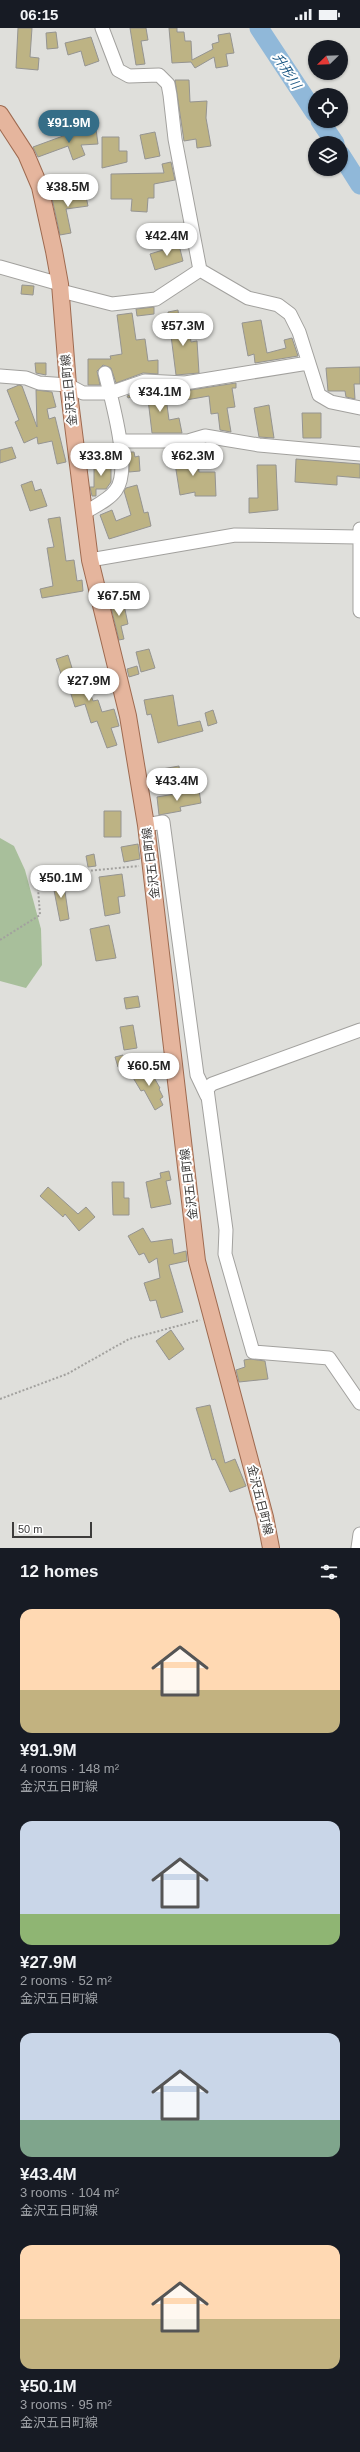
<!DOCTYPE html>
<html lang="en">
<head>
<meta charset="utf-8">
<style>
	:root { --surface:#171b24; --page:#20242c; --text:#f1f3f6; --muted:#9ea1a6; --accent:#356d87 }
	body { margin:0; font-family:Arial,"Noto Sans JP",sans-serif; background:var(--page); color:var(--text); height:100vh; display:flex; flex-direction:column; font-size:15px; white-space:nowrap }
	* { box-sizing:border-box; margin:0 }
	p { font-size:13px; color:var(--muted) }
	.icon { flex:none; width:22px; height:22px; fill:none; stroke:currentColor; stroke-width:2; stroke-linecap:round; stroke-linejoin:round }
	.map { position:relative; height:1520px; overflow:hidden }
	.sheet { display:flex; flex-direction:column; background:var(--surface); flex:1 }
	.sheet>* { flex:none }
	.needle { width:26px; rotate:247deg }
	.fabs { position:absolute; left:308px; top:12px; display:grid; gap:8px }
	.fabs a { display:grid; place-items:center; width:40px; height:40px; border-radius:50%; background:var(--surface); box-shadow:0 1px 3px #0004; font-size:20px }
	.scale { position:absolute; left:12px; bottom:10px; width:80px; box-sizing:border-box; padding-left:4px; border:2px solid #3d3c3b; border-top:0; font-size:11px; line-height:14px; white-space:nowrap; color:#3d3c3b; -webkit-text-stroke:3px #fff; paint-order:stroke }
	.price { position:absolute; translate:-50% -34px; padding:0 9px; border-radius:14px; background:#fff; color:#222; font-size:13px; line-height:26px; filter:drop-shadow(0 1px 2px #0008) }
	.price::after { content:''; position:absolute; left:50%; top:24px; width:12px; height:9px; margin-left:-6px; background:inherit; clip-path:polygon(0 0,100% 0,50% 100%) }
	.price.on { background:var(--accent); color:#fff }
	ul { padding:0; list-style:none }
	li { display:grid; align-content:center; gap:8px; height:212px; padding:0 20px }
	li span { display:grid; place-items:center; height:124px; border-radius:12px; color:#555 }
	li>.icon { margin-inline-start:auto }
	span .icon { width:72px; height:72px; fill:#fffc; stroke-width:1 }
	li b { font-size:17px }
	h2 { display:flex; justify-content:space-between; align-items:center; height:48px; padding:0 20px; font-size:17px }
	.status { display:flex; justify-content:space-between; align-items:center; height:28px; padding:0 20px; background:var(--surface); direction:ltr }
	.status svg { height:11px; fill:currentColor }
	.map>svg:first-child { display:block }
	.green { fill:#a8bf9b }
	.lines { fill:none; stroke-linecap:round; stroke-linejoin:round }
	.river { stroke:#90b8d9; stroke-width:19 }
	.building { fill:#bdb384; stroke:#959491 }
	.minor-casing { stroke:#a2a19e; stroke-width:15 }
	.major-casing { stroke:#9e6a50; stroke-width:18 }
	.path { stroke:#a2a19e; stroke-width:2; stroke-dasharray:2 2; stroke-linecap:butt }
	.minor { stroke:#fff; stroke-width:13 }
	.major { stroke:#e5b59d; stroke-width:16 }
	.labels { text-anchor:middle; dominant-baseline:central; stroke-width:4; stroke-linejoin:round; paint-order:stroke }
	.street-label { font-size:12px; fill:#3d3c3b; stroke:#fff }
	.water-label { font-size:13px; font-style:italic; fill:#1d5985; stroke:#fff }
</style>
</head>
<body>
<div class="status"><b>06:15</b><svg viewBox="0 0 49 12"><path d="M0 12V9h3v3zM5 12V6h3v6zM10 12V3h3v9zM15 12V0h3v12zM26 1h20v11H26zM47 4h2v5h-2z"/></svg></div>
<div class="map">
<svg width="360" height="1520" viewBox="0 0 360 1520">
	<rect width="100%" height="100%" fill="#dfdfdb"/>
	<path class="green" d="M 0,810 L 14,818 L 25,842 L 41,901 L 42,937 L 26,960 L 0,953 Z"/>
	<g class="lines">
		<path class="river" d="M 259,0 L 315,85
			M 320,93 L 335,115
			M 341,127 L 360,157"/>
	</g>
	<path class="building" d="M 18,0 L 32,0 L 30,29 L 39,30 L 38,42 L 16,40 Z
		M 130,0 L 146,0 L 148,12 L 141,13 L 145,36 L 136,37 Z
		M 169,0 L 177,0 L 177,4 L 184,4 L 185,13 L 191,13 L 192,32 L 213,21 L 212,16 L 219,14 L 218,7 L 230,5 L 234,25 L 226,26 L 228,38 L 216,40 L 214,29 L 195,40 L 191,34 L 172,35 Z
		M 56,4 L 58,20 L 47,21 L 46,5 Z
		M 91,9 L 99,33 L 85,38 L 81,23 L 68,27 L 65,15 Z
		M 175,52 L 189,52 L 190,74 L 207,73 L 206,90 L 211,118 L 197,120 L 196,111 L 184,113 Z
		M 96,101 L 98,116 L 81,117 L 85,127 L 73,132 L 68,118 L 38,129 L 33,119 L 74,104 Z
		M 155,104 L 160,128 L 145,131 L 140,107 Z
		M 102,109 L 119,109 L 119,123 L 127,123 L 127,134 L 102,140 Z
		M 171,134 L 175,152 L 154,156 L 154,170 L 148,170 L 147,184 L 131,183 L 132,171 L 111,171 L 111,146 L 164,145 L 162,136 Z
		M 71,159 L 72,166 L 85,163 L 88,178 L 66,181 L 71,205 L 60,207 L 52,170 L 64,168 L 63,161 Z
		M 179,217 L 183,233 L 155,242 L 150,226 Z
		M 22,257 L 34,258 L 33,267 L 21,266 Z
		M 154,279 L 154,286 L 137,288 L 136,281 Z
		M 178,282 L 180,300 L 189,299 L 191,314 L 197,313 L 199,345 L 176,347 L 168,284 Z
		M 132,285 L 136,312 L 145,311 L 148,333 L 158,332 L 158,346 L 143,345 L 116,355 L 111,340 L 103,337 L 97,343 L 100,357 L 88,357 L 88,331 L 111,331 L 110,328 L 122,326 L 117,287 Z
		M 261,292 L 267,325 L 286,320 L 284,312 L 292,310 L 298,328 L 255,335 L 254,326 L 248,328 L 242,295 Z
		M 35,335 L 46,335 L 46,347 L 36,345 Z
		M 360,339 L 360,356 L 354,356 L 355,371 L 346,369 L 345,363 L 328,363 L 326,340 Z
		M 236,355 L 236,360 L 232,360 L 235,379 L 227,380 L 231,404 L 220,402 L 218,385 L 211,386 L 209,368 L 186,372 L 184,363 Z
		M 19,357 L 22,358 L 37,399 L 36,362 L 52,364 L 56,379 L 47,381 L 49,391 L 55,389 L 66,434 L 57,436 L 52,413 L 38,416 L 37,409 L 24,415 L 15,394 L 19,392 L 7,362 Z
		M 146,361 L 165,362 L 169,392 L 179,390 L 182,405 L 152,405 L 147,363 L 128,370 L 127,368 Z
		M 269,377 L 274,410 L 259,409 L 254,380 Z
		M 302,385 L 321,385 L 321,410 L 303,410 Z
		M 12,419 L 16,430 L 0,435 L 0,422 Z
		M 187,421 L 190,438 L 198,436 L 199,444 L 215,444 L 216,468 L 195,468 L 195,464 L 180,467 L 173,423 Z
		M 129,424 L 134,424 L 135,429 L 139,428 L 140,443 L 129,444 Z
		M 296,431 L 360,436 L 360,450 L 337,448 L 337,457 L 295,454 Z
		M 94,436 L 111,436 L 111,454 L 106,461 L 96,461 L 96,468 L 92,468 L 90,459 L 94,459 Z
		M 257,437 L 276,437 L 278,482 L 249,485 L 249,470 L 258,470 Z
		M 32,453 L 35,463 L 41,461 L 47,478 L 30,483 L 21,457 Z
		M 137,457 L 144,485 L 148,484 L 151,498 L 109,511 L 100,487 L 112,482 L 116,493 L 131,487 L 124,463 L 126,460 Z
		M 60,489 L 66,533 L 74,532 L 77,553 L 82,552 L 83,563 L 42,570 L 40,561 L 53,558 L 47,520 L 54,519 L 48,491 Z
		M 123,572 L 128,596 L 121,598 L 124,611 L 119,612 L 110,575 Z
		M 149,621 L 155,640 L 141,644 L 136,624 Z
		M 68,627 L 76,653 L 85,650 L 93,673 L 98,672 L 102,684 L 114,681 L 119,698 L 111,700 L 117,717 L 107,720 L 97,693 L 91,695 L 85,676 L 75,679 L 65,647 L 62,649 L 56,631 Z
		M 137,638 L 139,646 L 129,649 L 127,641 Z
		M 173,667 L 178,698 L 200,693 L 203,703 L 158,715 L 151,686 L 147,687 L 144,672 Z
		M 213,682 L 217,695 L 208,698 L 205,685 Z
		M 179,738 L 180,747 L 163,750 L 162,741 Z
		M 199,762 L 201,775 L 180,779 L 181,783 L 159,787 L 157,769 Z
		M 104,783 L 121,783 L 121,809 L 104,809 Z
		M 138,816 L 140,831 L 124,834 L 121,819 Z
		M 94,826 L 96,838 L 88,839 L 86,828 Z
		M 122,846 L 125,868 L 118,869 L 120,885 L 105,888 L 99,849 Z
		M 63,850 L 69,891 L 60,893 L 52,852 Z
		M 109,897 L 116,930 L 96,933 L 90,901 Z
		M 138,968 L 140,979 L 126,981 L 124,970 Z
		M 133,997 L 137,1020 L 124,1022 L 120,999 Z
		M 123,1027 L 126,1036 L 118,1039 L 115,1029 Z
		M 148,1039 L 160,1060 L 159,1061 L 163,1069 L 160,1071 L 163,1077 L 155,1082 L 144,1062 L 141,1063 L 132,1048 Z
		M 169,1143 L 171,1152 L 166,1153 L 171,1176 L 151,1180 L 146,1154 L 161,1150 L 160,1145 Z
		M 112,1154 L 124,1154 L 124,1170 L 129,1170 L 129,1187 L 113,1187 Z
		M 48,1159 L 78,1186 L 86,1179 L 95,1189 L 79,1203 L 65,1186 L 63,1189 L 40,1168 Z
		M 143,1200 L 151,1214 L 172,1211 L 174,1226 L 186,1223 L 187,1233 L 169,1237 L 183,1284 L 161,1290 L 156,1272 L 150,1273 L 144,1255 L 160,1250 L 157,1230 L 149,1235 L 144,1225 L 139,1227 L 128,1208 Z
		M 171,1302 L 184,1321 L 169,1332 L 156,1313 Z
		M 250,1331 L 265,1333 L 268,1351 L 239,1354 L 236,1342 L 245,1339 L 244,1332 Z
		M 210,1377 L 225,1435 L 235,1431 L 246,1458 L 230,1464 L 215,1431 L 212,1432 L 196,1380 Z"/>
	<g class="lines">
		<g class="minor-casing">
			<path id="minor" d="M 102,0 L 118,42 L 129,48 L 159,47 L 168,56 L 170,67 L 175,111 L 200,242 L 248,270 L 278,277 L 290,286 L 299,304 L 319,367 L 331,374 L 360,380
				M 0,239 L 60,256
				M 61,263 L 112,276 L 156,271 L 200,242
				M 0,348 L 26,350 L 39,355 L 68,357 L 83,365 L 110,365 L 145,353 L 185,355 L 308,335
				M 121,413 L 188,413 L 205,408 L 259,417 L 360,426
				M 84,485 C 95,478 109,472 116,462 C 132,441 111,370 105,345
				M 360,501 L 360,583
				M 90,532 L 235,507 L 358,509
				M 146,797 L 163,794 L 197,1047 L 207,1068
				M 360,1002 L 212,1056 L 207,1061 L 226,1202 L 225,1226 L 253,1324 L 329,1330 L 360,1375
				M 358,1520 L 360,1506"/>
		</g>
		<g class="major-casing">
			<path id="major" d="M 0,86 L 26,126 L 40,159 L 54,223 L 60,256 L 68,357 L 90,532 L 128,688 L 146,797 L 197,1233 L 265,1489 L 271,1520"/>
		</g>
		<path class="path" d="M 0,912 L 40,887 L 38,860 L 40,851 L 45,847 L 139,838
			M 0,1371 L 67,1346 L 129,1311 L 200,1292"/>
		<use href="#minor" class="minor"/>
		<use href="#major" class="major"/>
	</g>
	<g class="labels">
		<g class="street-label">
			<text transform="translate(69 362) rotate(-96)">金沢五日町線</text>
			<text transform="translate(151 835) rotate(-97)">金沢五日町線</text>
			<text transform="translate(189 1156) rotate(-97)">金沢五日町線</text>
			<text transform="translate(260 1472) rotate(76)">金沢五日町線</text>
		</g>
		<g class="water-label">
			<text transform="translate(287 43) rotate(57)">升形川</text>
		</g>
	</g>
</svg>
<div class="fabs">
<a><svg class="needle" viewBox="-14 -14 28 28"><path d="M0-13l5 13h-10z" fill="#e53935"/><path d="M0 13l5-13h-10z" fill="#9ea1a6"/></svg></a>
<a><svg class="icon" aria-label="locate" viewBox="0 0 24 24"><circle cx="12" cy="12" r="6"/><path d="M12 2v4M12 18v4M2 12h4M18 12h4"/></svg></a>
<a><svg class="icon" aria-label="layers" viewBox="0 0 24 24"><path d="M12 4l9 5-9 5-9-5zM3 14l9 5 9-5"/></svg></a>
</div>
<div class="scale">50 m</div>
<b class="price on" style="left:69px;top:116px">¥91.9M</b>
<b class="price" style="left:68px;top:180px">¥38.5M</b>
<b class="price" style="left:167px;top:229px">¥42.4M</b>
<b class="price" style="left:183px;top:319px">¥57.3M</b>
<b class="price" style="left:160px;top:385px">¥34.1M</b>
<b class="price" style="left:101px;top:449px">¥33.8M</b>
<b class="price" style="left:193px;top:449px">¥62.3M</b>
<b class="price" style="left:119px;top:589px">¥67.5M</b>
<b class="price" style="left:89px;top:674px">¥27.9M</b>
<b class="price" style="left:177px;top:774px">¥43.4M</b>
<b class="price" style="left:61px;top:871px">¥50.1M</b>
<b class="price" style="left:149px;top:1059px">¥60.5M</b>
</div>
<section class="sheet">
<h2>12 homes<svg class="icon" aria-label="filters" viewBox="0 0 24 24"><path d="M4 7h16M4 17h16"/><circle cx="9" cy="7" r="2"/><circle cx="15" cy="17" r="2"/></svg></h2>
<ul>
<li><span style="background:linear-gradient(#ffd9b3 65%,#c2b280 0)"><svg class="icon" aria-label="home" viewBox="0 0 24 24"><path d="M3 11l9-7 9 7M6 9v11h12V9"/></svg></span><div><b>¥91.9M</b><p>4 rooms · 148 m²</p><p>金沢五日町線</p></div></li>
<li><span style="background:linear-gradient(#c9d6e8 75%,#8fb573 0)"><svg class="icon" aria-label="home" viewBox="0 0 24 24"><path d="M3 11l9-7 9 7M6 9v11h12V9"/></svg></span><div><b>¥27.9M</b><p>2 rooms · 52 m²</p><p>金沢五日町線</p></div></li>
<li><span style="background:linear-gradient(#c9d6e8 70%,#7fa58c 0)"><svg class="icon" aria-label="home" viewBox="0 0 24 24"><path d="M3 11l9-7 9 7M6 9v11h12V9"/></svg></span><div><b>¥43.4M</b><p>3 rooms · 104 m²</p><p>金沢五日町線</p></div></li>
<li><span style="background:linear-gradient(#ffd9b3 60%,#c2b280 0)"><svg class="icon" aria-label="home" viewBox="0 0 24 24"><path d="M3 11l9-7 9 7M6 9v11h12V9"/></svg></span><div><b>¥50.1M</b><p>3 rooms · 95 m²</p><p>金沢五日町線</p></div></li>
</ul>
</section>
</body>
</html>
